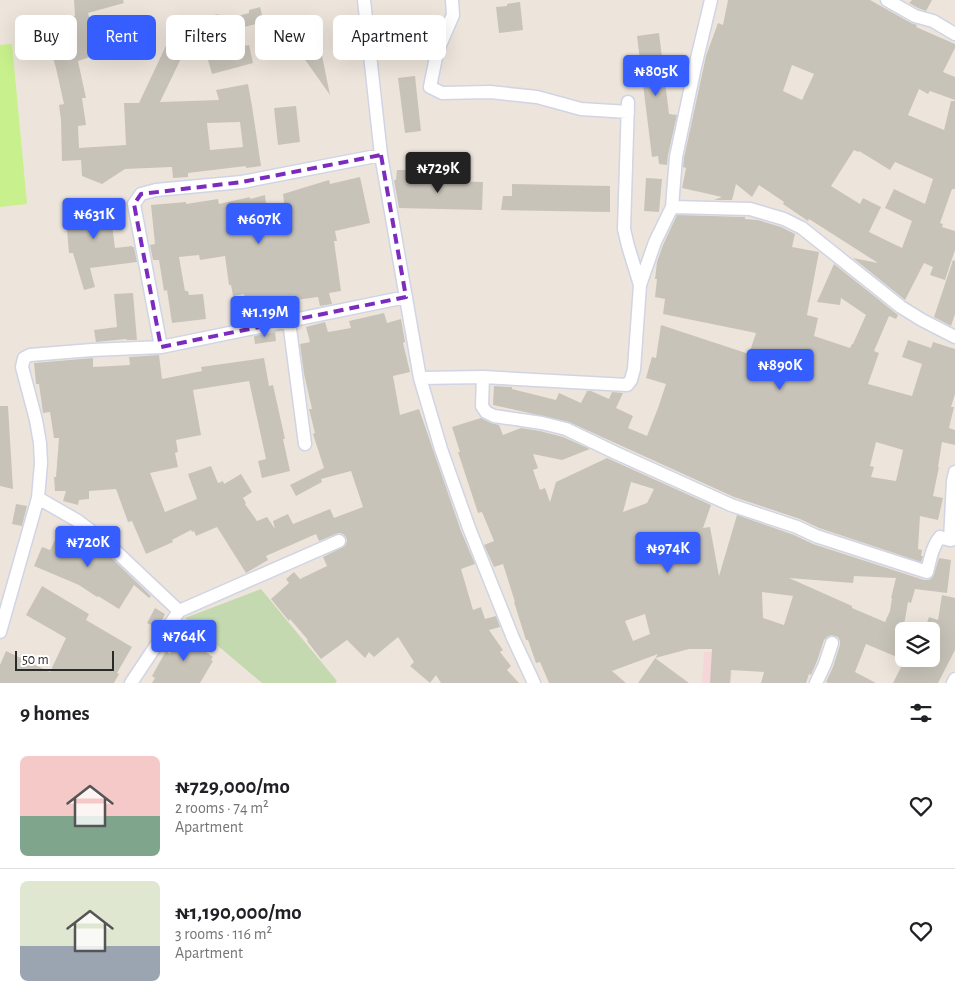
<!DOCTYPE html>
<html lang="en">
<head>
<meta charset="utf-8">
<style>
	:root { --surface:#fff; --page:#f6f6f6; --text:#202124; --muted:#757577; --line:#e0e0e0; --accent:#365eff }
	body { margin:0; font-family:"Alegreya Sans",sans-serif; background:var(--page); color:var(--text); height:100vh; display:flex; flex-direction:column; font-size:19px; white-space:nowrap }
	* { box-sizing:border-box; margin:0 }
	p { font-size:16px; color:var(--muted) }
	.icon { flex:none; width:28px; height:28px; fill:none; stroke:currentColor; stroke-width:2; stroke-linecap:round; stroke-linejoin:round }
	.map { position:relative; height:683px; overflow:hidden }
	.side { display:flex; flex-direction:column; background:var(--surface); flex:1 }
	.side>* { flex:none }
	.banner { position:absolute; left:15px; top:15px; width:500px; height:45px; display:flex; gap:10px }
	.controls { position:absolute; left:895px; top:622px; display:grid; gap:10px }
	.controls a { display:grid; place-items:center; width:45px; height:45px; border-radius:8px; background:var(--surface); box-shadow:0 5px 20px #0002; font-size:25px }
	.scale { position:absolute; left:15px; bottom:12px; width:99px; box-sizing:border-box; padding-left:5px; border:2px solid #2a2a2a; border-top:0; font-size:14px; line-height:18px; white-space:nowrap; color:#2a2a2a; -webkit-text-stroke:4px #fff; paint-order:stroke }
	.price { position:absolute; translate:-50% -42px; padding:0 11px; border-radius:5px; background:var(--accent); color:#fff; font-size:16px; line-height:32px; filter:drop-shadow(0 1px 2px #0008) }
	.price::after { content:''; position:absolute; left:50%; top:30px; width:15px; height:11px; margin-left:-8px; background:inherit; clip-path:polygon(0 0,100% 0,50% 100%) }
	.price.on { background:#222; color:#fff }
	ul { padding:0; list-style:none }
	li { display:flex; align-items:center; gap:15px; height:125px; padding:0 20px }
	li+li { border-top:1px solid var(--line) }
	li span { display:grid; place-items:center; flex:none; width:140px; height:100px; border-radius:8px; color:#555 }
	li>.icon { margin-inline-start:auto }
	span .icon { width:60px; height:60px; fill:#fffc; stroke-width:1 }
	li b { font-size:21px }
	h2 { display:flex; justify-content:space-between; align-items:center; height:60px; padding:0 20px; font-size:21px }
	.chip { padding:0 18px; border-radius:8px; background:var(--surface); box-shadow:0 5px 20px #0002; font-size:18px; line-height:45px }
	.chip.on { background:var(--accent); color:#fff }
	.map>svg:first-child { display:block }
	.medical { fill:#f5d7d9 }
	.cemetery { fill:#c4d9b0 }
	.pitch { fill:#c8f18d }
	.building { fill:#c8c3b9; fill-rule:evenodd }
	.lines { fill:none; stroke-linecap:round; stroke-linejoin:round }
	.minor-casing { stroke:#d0d4e4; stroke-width:15 }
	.minor { stroke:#fff; stroke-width:12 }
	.marked { fill:none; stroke:#7b2cbf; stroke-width:4; stroke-dasharray:10 6; stroke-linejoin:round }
</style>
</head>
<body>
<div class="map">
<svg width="955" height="683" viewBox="0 0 955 683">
	<rect width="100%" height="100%" fill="#ede5db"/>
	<path class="medical" d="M 704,652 L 734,653 L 731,683 L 702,683 Z"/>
	<path class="cemetery" d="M 261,589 L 337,681 L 335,683 L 262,683 L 185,618 Z"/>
	<path class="pitch" d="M 12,44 L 27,204 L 0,207 L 0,45 Z"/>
	<path class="building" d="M 74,0 L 123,0 L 124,3 L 88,13 L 95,38 L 118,31 L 124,50 L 103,56 L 102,53 L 78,61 L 86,98 L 82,98 L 86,125 L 78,126 L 79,148 L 126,145 L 124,103 L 139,103 L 179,18 L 187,22 L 218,14 L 220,21 L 249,13 L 249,10 L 260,7 L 264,22 L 204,37 L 205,40 L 188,44 L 160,102 L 219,100 L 216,90 L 248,84 L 252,106 L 261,166 L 246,168 L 246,166 L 188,173 L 188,177 L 173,178 L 172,167 L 125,169 L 102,184 L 82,176 L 81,160 L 62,161 L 61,120 L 59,105 L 64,104 L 56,68 L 43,25 L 75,16 ZM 240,122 L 243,147 L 210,150 L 207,123 Z
		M 728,0 L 870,0 L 911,23 L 917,25 L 916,27 L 955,44 L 955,48 L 943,72 L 955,77 L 955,100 L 930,91 L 928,94 L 919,89 L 908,115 L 944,130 L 951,101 L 955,101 L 955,189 L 952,189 L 940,223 L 943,224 L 942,227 L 955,231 L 955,250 L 945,280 L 930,275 L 933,267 L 924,263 L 905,300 L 853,258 L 878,263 L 809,219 L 808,221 L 783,204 L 784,202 L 759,185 L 752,197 L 736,184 L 732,200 L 714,200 L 722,197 L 682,188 L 686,168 L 683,167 L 684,158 L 706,56 L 718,23 L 723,25 ZM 792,65 L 814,74 L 802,100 L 783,91 ZM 854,150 L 858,152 L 859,151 L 890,170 L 895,162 L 933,179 L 925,204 L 894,189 L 885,208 L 912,221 L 902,248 L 869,232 L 881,207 L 863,198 L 860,204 L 831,186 Z
		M 912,0 L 932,0 L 926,11 L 918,8 L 909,3 Z
		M 520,2 L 523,30 L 499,33 L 496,7 L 507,6 L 507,4 Z
		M 144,15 L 147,28 L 122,36 L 118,23 Z
		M 317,31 L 330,95 L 289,37 Z
		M 659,33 L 669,114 L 677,115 L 668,155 L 667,165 L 659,164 L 658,156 L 652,157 L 637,36 Z
		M 249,45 L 253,63 L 212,74 L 206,53 Z
		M 415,76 L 421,131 L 405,133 L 398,78 Z
		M 296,106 L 300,142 L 278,145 L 274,108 Z
		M 397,170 L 408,170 L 408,180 L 483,182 L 482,210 L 399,208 L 394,180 L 396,180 Z
		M 360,177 L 370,223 L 335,231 L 337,241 L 334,241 L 341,291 L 329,293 L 332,304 L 320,306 L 318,297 L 267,304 L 268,309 L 248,313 L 244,294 L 233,296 L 231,285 L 229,285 L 225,256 L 200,260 L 199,255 L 179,257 L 185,291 L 188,291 L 189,295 L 203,294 L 206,319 L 172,323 L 167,290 L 164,291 L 159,260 L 153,260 L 150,245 L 155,244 L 151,205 L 186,202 L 186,204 L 218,199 L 219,204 L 250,197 L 250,199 L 265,195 L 268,221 L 286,219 L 283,194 L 329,180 L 330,184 Z
		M 646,178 L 662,179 L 659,212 L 644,211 Z
		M 512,184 L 610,186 L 610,212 L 501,210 L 503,196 L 512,196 Z
		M 104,201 L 109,201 L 115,248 L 132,246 L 132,247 L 134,247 L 137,262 L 90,268 L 95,287 L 84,290 L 73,253 L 69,253 L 65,207 Z
		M 677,215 L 745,217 L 745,219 L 758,220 L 781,227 L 795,234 L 792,247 L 819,252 L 807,315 L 818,318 L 814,336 L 850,348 L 852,344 L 853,344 L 866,315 L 841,298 L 840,305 L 817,302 L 834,264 L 898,315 L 896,319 L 889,316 L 874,351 L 879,353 L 868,384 L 912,396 L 922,364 L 902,357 L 908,340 L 931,348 L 933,342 L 955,349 L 955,394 L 951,407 L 954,407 L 949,428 L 955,430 L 955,445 L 942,442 L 938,467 L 939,467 L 933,496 L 943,498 L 938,520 L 920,516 L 918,549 L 922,550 L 921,556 L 923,556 L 921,562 L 819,528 L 800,519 L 734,497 L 569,422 L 493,405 L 494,386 L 512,387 L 512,389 L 556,400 L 559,393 L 581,403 L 587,391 L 591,391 L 609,399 L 612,392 L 623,393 L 616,408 L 633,416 L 628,428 L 647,436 L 658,408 L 666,384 L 646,378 L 652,357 L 656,358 L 661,325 L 749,354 L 756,333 L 663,314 L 665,299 L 655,297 L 657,279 L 655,279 L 657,262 L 663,245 ZM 876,442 L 903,450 L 896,481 L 871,477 L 874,467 L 870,466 Z
		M 953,260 L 955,261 L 955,314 L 951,326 L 934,317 Z
		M 133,293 L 137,340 L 127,340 L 126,339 L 96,342 L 94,330 L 117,327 L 114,294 Z
		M 384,313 L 387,323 L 401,319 L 405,342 L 403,343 L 410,372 L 393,376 L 400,415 L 419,409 L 461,531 L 475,564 L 461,569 L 473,610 L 481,607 L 485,619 L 496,616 L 500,627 L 489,630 L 503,650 L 500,652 L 511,666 L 507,670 L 519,683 L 441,683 L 436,675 L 430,683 L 410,666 L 414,662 L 398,637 L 374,657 L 369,652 L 365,658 L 347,640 L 321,659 L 307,641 L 308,640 L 290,619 L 289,621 L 271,599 L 289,583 L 286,579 L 294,572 L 300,579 L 327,566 L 323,557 L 345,546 L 347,541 L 346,537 L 343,534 L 339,533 L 336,534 L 319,541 L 316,534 L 266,556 L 268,560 L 246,573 L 217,527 L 196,536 L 194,531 L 192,532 L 191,530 L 172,540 L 173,542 L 146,554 L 132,521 L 128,522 L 116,489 L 89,491 L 89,499 L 79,500 L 78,505 L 63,501 L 66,491 L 55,491 L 54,477 L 56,477 L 59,438 L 54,438 L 50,412 L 43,413 L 39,384 L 36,384 L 34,363 L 93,358 L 93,367 L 130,365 L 129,357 L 159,355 L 162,379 L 202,371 L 201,367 L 264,358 L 269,386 L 273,385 L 285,439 L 283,439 L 290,471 L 262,478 L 258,461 L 266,459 L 249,381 L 193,390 L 201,435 L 176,440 L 178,452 L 175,453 L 178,467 L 150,473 L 165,512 L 197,499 L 188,474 L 211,466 L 218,483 L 223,481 L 224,484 L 241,474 L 252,492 L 243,498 L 246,503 L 245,504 L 257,521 L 267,517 L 275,529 L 273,521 L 288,514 L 293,524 L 330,509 L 334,518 L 363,507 L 351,471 L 321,479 L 322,482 L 296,496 L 290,485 L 324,468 L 313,434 L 315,433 L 309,409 L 312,409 L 304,374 L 300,344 L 310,342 L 306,327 L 325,322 L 328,332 L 351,328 L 349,321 Z
		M 275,332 L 276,341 L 255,344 L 254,336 Z
		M 0,406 L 8,406 L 13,489 L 0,486 Z
		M 481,418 L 491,423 L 499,425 L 503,435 L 521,428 L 540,431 L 563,437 L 590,449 L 562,460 L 533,454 L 538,468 L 533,470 L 540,490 L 545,488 L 550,502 L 556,482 L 607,458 L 711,505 L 703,528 L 710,527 L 719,576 L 737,515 L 794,535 L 813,544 L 924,580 L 929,580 L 933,577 L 939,558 L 951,560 L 947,593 L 915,589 L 911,603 L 908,602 L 904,625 L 904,660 L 866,644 L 855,672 L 876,683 L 828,683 L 826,682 L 833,667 L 840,645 L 840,641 L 838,637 L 831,635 L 827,637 L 824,640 L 817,661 L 811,675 L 809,674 L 806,683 L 761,683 L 764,672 L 731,670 L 730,683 L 710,683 L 712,649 L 689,649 L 655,658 L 689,683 L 638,683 L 658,654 L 612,671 L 626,683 L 549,683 L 540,662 L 536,663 L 528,640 L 526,640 L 514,602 L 515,602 L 503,564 L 494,567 L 484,545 L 494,541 L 482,512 L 478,513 L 458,452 L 460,452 L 452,427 ZM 631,482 L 654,489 L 647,503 L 623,512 ZM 854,576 L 896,578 L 891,598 L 892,598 L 890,611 L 885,622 L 852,608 L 852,606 L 789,578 L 853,583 ZM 762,592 L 793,596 L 784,625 L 763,618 ZM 645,614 L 650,634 L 633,641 L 625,621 Z
		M 16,504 L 27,506 L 22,526 L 12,524 Z
		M 73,527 L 101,548 L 151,596 L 149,598 L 134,585 L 119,609 L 98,596 L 97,597 L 79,585 L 34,566 L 42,547 L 50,550 L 58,534 L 66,539 Z
		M 42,586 L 89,614 L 86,620 L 132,647 L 117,673 L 119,674 L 114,683 L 0,683 L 0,665 L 6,651 L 50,672 L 66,638 L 26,615 Z
		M 942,595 L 955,598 L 955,650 L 938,683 L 893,683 L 905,659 L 931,659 L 931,631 L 924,631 L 929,617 L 938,620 Z
		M 155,608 L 165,614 L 158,628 L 147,623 Z
		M 190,625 L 199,632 L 192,643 L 213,657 L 211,660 L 213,661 L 200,683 L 152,683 L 155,678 L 152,676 L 166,651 L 170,654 Z"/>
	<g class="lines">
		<g class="minor-casing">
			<path id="minor" d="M 364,0 L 381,155 L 420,378 L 441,449 L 469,528 L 513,638 L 534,683
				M 452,0 L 453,15 L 437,52 L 430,87 L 442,93 L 490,92 L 537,97 L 581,109 L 628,112
				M 887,0 L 915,16 L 933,21 L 955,34
				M 628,102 L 624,229 L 628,246 L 640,285
				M 672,207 L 750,209 L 784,219 L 802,228 L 901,307 L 922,320 L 955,337
				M 289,321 L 305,444
				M 161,347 L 134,204 L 141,194 L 156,190 L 242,182 L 381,155
				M 483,377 L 482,406 L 486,412 L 494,416 L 542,423 L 566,429 L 616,453 L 731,505 L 797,527 L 816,536 L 927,572 C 930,560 932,547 940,537 L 950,540 L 955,539
				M 420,378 L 483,377 L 627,385 L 631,380 L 634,369 L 640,285 L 655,242 L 672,207 L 676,157 L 695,67 L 711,0
				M 38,498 L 78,521 L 106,542 L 179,611
				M 950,540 L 953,481 L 955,472
				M 0,632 L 38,498 L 41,463 L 40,443 L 36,420 L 22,367 L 24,358 L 30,355 L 92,350 L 161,347 L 406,297
				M 131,683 L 179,611 L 339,541
				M 816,683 L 825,664 L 832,643
				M 953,683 L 955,679"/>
		</g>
		<use href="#minor" class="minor"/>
	</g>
	<path class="marked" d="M 381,155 L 406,297 L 161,347 L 134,204 L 141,194 L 242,182 Z"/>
</svg>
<div class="controls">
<a><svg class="icon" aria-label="layers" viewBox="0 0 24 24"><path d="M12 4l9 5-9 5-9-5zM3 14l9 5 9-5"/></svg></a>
</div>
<div class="scale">50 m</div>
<b class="price" style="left:656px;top:97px">₦805K</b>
<b class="price on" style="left:438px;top:194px">₦729K</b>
<b class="price" style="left:94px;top:240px">₦631K</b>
<b class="price" style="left:259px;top:245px">₦607K</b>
<b class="price" style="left:265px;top:338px">₦1.19M</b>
<b class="price" style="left:780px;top:391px">₦890K</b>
<b class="price" style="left:88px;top:568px">₦720K</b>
<b class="price" style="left:668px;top:574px">₦974K</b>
<b class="price" style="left:184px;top:662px">₦764K</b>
<div class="banner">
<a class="chip">Buy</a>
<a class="chip on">Rent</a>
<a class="chip">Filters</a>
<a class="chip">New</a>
<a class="chip">Apartment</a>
</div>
</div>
<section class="side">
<h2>9 homes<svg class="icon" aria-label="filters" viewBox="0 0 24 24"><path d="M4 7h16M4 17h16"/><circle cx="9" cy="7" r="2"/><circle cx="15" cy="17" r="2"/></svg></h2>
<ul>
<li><span style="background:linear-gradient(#f6c9c9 60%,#7fa58c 0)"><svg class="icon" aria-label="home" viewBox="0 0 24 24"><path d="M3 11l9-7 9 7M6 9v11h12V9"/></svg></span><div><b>₦729,000/mo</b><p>2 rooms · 74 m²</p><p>Apartment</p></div><svg class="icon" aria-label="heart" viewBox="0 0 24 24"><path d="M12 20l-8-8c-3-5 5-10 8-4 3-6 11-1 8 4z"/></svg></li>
<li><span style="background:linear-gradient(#dfe7d0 65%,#9aa5b1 0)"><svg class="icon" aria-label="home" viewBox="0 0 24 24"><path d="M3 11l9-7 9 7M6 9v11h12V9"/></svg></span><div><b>₦1,190,000/mo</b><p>3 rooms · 116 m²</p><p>Apartment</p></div><svg class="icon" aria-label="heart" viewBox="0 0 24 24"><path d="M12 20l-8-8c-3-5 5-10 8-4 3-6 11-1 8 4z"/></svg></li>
</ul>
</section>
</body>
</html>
